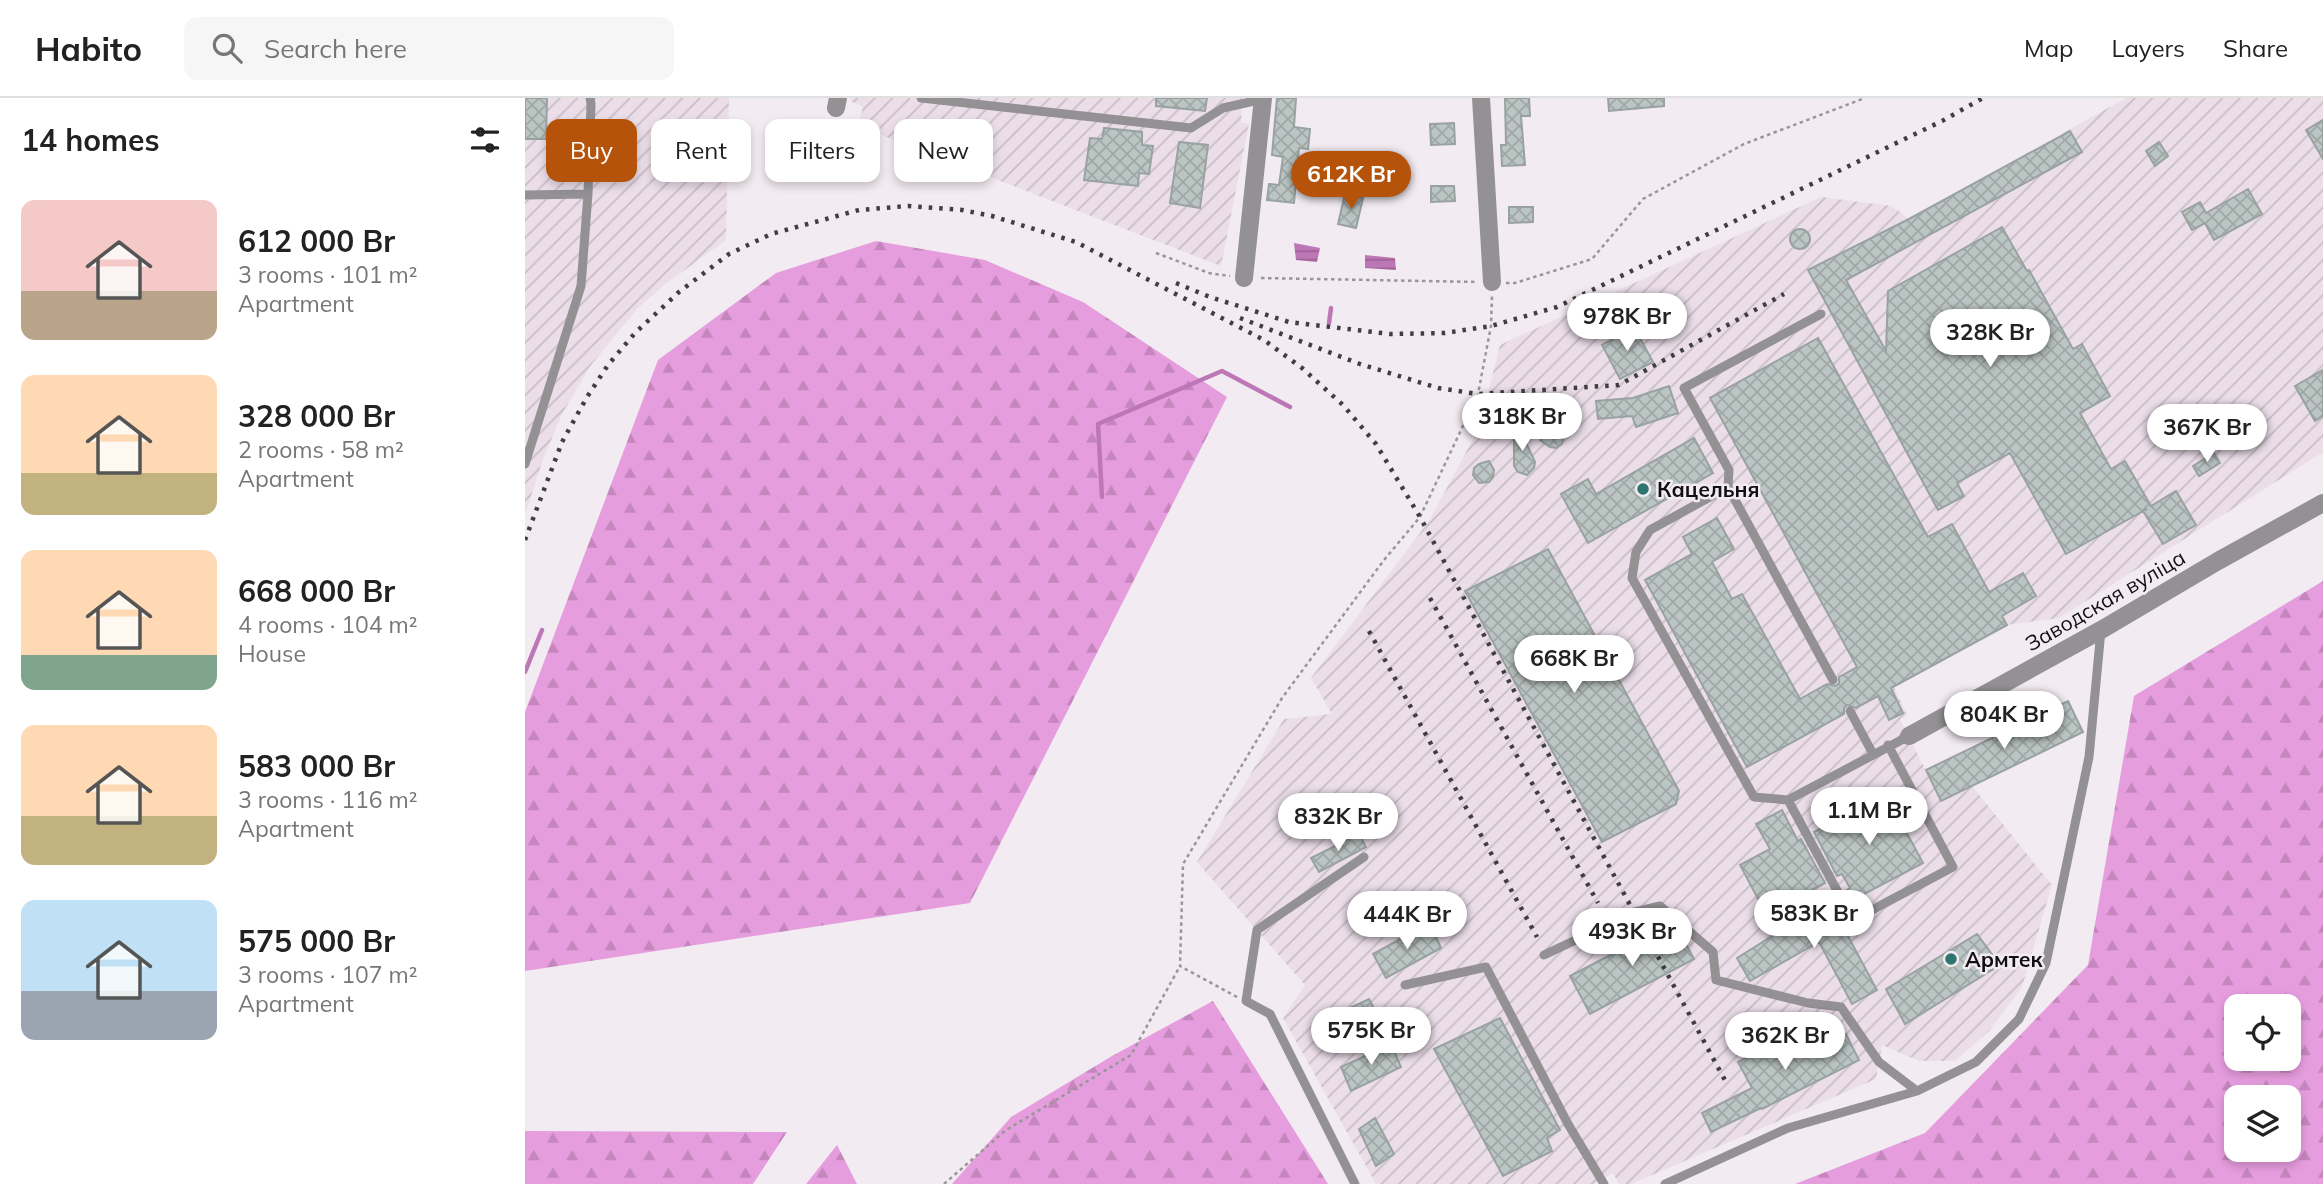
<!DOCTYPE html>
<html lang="en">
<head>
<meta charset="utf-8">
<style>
	:root { --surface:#fff; --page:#f6f6f6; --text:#222; --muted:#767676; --line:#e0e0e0; --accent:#b45309 }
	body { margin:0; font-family:Mulish,sans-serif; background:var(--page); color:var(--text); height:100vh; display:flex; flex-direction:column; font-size:26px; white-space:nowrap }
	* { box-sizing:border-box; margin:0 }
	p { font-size:23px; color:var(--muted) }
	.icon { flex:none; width:38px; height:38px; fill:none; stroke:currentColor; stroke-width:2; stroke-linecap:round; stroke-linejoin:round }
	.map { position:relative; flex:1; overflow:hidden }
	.details { display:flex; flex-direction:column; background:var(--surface); width:525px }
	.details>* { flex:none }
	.hud { position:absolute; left:21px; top:21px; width:665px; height:63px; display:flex; gap:14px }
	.buttons { position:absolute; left:1699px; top:896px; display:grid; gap:14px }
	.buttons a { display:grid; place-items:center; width:77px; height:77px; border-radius:14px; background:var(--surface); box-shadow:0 4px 10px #0003; font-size:35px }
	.price { position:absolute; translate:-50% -60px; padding:0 16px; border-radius:24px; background:#fff; color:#222; font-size:23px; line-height:46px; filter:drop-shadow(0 2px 4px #0008) }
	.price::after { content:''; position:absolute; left:50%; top:42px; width:21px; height:16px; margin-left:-10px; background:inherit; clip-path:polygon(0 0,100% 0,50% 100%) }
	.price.current { background:var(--accent); color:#fff }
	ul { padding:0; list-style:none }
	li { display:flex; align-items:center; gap:21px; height:175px; padding:0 21px }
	li span { display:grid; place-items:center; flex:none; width:196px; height:140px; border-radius:14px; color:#555 }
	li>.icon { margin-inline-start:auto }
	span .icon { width:84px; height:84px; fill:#fffc; stroke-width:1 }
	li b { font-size:30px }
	h2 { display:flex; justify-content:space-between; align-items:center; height:84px; padding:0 21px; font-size:30px }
	.pill { padding:0 24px; border-radius:14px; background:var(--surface); box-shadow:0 4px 10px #0003; font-size:24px; line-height:63px }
	.pill.current { background:var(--accent); color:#fff }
	header { display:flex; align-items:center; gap:42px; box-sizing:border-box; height:98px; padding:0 35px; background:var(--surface); border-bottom:2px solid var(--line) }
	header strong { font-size:33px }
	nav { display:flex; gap:38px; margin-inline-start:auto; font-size:24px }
	.search { width:490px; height:63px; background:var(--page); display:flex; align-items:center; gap:18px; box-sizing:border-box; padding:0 24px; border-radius:14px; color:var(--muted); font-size:26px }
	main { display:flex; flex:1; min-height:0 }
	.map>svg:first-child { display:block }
	.industrial { fill:url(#industrial-furrows) }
	.forest { fill:url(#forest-firs); fill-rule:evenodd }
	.water { fill:url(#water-rules) }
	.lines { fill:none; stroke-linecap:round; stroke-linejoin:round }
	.stream { stroke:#be77b6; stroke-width:4.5 }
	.building { fill:url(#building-cross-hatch); stroke:#99a2a1; stroke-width:2 }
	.path { stroke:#9a9599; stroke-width:2.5; stroke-dasharray:3.5 3.5; stroke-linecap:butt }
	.service { stroke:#949194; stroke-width:9 }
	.minor { stroke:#949194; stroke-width:18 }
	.rail { stroke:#413e40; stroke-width:4.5; stroke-dasharray:3.5 7; stroke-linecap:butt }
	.poi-dot { fill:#2d756e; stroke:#f2ebf1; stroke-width:2.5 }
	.labels { text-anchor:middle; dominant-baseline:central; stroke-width:5; stroke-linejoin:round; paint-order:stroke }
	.poi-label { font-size:21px; font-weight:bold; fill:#120f11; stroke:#f2ebf1; text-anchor:start }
	.street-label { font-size:21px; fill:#120f11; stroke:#f2ebf1 }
</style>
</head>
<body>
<header>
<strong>Habito</strong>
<div class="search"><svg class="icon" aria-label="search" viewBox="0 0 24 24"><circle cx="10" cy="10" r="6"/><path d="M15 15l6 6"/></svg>Search here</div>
<nav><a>Map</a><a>Layers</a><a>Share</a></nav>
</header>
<main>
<section class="details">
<h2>14 homes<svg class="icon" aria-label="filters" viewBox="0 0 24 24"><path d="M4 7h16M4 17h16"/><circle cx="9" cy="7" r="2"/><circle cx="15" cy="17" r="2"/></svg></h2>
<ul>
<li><span style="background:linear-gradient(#f6c9c9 65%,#b9a48a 0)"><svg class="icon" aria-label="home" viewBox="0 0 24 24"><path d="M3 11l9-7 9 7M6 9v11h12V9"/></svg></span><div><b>612 000 Br</b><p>3 rooms · 101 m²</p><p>Apartment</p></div></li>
<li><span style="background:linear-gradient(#ffd9b3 70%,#c2b280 0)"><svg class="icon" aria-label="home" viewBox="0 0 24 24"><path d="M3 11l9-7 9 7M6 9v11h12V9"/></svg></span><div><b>328 000 Br</b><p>2 rooms · 58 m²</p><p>Apartment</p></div></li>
<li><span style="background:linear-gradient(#ffd9b3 75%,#7fa58c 0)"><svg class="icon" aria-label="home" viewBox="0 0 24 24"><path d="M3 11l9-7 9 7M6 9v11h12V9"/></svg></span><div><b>668 000 Br</b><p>4 rooms · 104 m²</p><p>House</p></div></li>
<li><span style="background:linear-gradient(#ffd9b3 65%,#c2b280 0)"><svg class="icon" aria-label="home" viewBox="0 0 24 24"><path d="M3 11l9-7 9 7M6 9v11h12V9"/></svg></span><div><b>583 000 Br</b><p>3 rooms · 116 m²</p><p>Apartment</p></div></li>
<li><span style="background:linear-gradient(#bfe0f5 65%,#9aa5b1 0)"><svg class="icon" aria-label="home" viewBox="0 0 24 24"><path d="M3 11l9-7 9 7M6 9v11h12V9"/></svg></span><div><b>575 000 Br</b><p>3 rooms · 107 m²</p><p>Apartment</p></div></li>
</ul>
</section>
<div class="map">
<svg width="1798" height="1086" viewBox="0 0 1798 1086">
	<defs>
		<pattern id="industrial-furrows" width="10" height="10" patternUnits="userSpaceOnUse" patternTransform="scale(1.75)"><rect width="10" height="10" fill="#ebdee9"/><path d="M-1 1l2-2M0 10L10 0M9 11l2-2" fill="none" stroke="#c8bdc7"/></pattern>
		<pattern id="forest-firs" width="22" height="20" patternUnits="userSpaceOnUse" patternTransform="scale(1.75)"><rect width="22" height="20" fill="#e69dde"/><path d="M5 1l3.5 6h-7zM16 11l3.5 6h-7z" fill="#c486bd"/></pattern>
		<pattern id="water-rules" width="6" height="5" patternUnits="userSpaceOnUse" patternTransform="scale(1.75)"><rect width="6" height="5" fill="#be77b6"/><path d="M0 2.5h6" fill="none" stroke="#996093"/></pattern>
		<pattern id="building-cross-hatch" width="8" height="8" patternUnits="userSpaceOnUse" patternTransform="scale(1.75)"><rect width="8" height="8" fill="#bbc5c3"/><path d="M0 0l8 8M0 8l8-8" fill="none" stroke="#a0a8a6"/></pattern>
	</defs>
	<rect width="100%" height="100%" fill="#f2ebf1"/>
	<path class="industrial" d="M 0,0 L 204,0 L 201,142 L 139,187 L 112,211 L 66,267 L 37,316 L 18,361 L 0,417 Z
		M 326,0 L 717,0 L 716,24 L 724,26 L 696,168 L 333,28 L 338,9 L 325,3 Z
		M 1601,0 L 1798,0 L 1798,354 L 1534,520 L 1482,527 L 1369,589 L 1382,617 L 1375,621 L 1416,703 L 1447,688 L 1527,787 L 1497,889 L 1464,933 L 1430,963 L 1394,963 L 1357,947 L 1351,981 L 1106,1086 L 1094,1086 L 1088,1075 L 1069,1086 L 851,1086 L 758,920 L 780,887 L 672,764 L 759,621 L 807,616 L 786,580 L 904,423 L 954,330 L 975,247 L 1296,99 L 1367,108 L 1384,121 Z"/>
	<path class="forest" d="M 351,143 L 460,162 L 558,204 L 702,299 L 445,805 L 0,873 L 0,614 L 133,262 L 251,175 Z
		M 1798,483 L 1798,1086 L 1270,1086 L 1400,1035 L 1563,867 L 1609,598 ZM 1764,908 L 1764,961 L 1712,961 L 1712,908 ZM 1764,999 L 1764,1052 L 1712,1052 L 1712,999 Z
		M 688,903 L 803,1086 L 427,1086 L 486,1019 L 587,958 Z
		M 0,1033 L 262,1034 L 228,1086 L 0,1086 Z
		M 312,1047 L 332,1086 L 281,1086 Z"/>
	<path class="water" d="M 769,145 L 795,150 L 792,164 L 771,162 Z
		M 840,157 L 870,160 L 871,172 L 840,170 Z"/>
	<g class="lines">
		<path class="stream" d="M 804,225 L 806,210
			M 577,399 L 573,326 L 697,273 L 765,309
			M 0,574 L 17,532"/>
	</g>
	<path class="building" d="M 0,0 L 22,0 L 21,41 L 0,41 Z
		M 631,0 L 682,0 L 680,13 L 631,8 Z
		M 752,0 L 771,0 L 769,29 L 785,31 L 783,51 L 774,50 L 769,105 L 742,102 L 744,86 L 754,87 L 758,59 L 747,57 Z
		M 980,0 L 1004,0 L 1005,18 L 996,18 L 1000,67 L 977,68 L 976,47 L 981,47 Z
		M 1083,0 L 1139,0 L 1139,8 L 1084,13 Z
		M 1798,22 L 1798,61 L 1781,32 Z
		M 929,25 L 930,46 L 906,47 L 905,26 Z
		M 579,30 L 617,34 L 617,47 L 628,48 L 624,76 L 614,75 L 613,88 L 559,82 L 565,40 L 577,41 Z
		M 1545,33 L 1557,54 L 1321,182 L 1361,253 L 1363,193 L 1477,129 L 1502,173 L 1504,172 L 1548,251 L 1557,246 L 1585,298 L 1555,315 L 1586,371 L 1600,363 L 1626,408 L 1651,393 L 1671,427 L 1638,446 L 1618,413 L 1622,411 L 1541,456 L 1485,355 L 1432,385 L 1439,398 L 1413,412 L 1283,172 L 1384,121 Z
		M 654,44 L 683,47 L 675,110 L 645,105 Z
		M 1634,44 L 1643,58 L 1630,68 L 1621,53 Z
		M 906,88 L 929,88 L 930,103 L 906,104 Z
		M 1723,91 L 1737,116 L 1689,142 L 1680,125 L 1667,132 L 1657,114 L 1675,104 L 1681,115 Z
		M 820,96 L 838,100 L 831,130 L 813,126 Z
		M 984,109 L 1008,109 L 1008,124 L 984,125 Z
		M1265 141a10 10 0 1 1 20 0a10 10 0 1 1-20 0Z
		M 1109,229 L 1128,264 L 1095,281 L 1077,247 Z
		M 1293,240 L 1403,439 L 1427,426 L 1464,494 L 1498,475 L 1511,498 L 1477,518 L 1482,527 L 1366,590 L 1378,615 L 1364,622 L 1353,598 L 1331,610 L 1322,607 L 1319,610 L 1319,616 L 1222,669 L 1120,482 L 1167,456 L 1158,439 L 1192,420 L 1209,451 L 1187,464 L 1207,501 L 1217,496 L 1275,601 L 1302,586 L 1311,588 L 1314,585 L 1314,579 L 1332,569 L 1185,300 Z
		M 1798,272 L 1798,318 L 1790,323 L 1770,288 Z
		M 1144,288 L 1153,315 L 1111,329 L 1107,318 L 1073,321 L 1071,303 L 1108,300 Z
		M 996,302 L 1003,304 L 1007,310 L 1006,316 L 1000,327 L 990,320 L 986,314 L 987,308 Z
		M 989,319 L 1010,364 L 1009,370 L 1002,377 L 993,374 L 989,368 Z
		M 1028,329 L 1035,331 L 1039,337 L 1037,346 L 1031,350 L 1025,349 L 1015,342 L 1022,332 Z
		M 1169,340 L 1188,375 L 1063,445 L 1036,396 L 1063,381 L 1071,396 Z
		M 1689,355 L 1695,365 L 1674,378 L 1668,368 Z
		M 964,363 L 969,372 L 968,379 L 964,384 L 954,385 L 948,377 L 949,370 L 954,366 Z
		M 1023,451 L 1154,693 L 1151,706 L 1077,744 L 940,493 Z
		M 1543,603 L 1558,634 L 1416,703 L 1401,672 Z
		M 1361,696 L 1398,765 L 1326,803 L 1320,793 L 1325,790 L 1317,776 L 1312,778 L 1289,734 Z
		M 1257,712 L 1273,743 L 1276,741 L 1300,785 L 1241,816 L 1215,767 L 1245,751 L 1231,726 Z
		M 834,736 L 841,749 L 794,774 L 786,760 Z
		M 1308,800 L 1313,810 L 1309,812 L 1352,892 L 1327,906 L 1294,844 L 1225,883 L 1212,860 Z
		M 905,825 L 916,850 L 861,880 L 848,856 Z
		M 1145,826 L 1155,835 L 1169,861 L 1065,916 L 1045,878 Z
		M 1452,836 L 1475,867 L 1380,926 L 1361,891 Z
		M 844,901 L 851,914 L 861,910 L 866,920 L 803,950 L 791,926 Z
		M 975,920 L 1035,1032 L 1022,1040 L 1027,1053 L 978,1078 L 909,951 Z
		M 1297,921 L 1308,943 L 1321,936 L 1334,962 L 1237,1011 L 1236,1010 L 1186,1034 L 1177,1015 L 1227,990 L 1213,964 Z
		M 866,946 L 876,969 L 826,993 L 816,969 Z
		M 850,1020 L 869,1056 L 851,1068 L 834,1031 Z"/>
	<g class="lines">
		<path class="path" d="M 631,155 L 684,175 L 705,178
			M 736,180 L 953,184
			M 981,185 L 990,185 L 1067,161 L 1118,101 L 1219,46 L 1340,0
			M 712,899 L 655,868 L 658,766 L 757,600 L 859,462 L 895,419 L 953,296 L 966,228 L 967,198
			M 419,1086 L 481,1032 L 606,957 L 655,868"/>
		<path class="service" d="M 396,0 L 666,30 L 698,10 L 738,1
			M 0,97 L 63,96
			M 0,366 L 56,188 L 63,96 L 66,6 L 65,0
			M 1203,389 L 1204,372 L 1159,290 L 1296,216
			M 1325,613 L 1348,656
			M 1363,647 L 1428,769 L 1328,822 L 1263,702 L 1384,638
			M 1263,702 L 1229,699 L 1107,480 L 1111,454 L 1125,432 L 1203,389 L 1308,582
			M 1019,857 L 1110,814 L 1135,808 L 1188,854 L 1191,882 L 1283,905 L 1316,909 L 1354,964 L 1392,993
			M 880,887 L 961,869 L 1043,1026 L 1079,1086
			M 830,1086 L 745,916 L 721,903 L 732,832 L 839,759
			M 1140,1086 L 1263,1030 L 1392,993 L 1451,964 L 1494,921 L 1521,865 L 1564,659 L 1576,532"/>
		<path class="minor" d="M 956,0 L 967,184
			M 311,10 L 313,0
			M 719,180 L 738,0
			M 1384,638 L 1576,532 L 1693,463 L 1798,405"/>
		<path class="rail" d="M 651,185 L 685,199 L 764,224 L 865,236 L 920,235 L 966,228 L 1032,209 L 1417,23 L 1458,0
			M 715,220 L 835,266 L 913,290 L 953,296 L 1094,287 L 1259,196
			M 0,442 L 37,344 L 62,299 L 83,267 L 110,235 L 154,194 L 204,156 L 246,136 L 334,112 L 383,108 L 437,112 L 467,118 L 551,144 L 739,242 L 777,270 L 818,307 L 851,346 L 895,419 L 1202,986
			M 905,500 L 1073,805
			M 844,533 L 1012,839"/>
	</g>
	<g class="poi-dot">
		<circle cx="1118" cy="391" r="7"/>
		<circle cx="1426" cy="861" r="7"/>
	</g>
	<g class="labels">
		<g class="poi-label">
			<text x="1132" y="391">Кацельня</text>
			<text x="1440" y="861">Армтек</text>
		</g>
		<g class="street-label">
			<text transform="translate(1580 502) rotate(-30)">Заводская вуліца</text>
		</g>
	</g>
</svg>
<div class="buttons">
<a><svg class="icon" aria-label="locate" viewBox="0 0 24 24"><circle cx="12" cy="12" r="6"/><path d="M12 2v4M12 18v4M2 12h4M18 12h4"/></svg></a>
<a><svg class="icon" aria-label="layers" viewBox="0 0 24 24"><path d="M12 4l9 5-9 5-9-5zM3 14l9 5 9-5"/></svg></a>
</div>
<b class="price current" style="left:826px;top:113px">612K Br</b>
<b class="price" style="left:1102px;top:255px">978K Br</b>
<b class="price" style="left:1465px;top:271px">328K Br</b>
<b class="price" style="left:997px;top:355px">318K Br</b>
<b class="price" style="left:1682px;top:366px">367K Br</b>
<b class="price" style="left:1049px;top:597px">668K Br</b>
<b class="price" style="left:1479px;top:653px">804K Br</b>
<b class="price" style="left:1344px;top:749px">1.1M Br</b>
<b class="price" style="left:813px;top:755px">832K Br</b>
<b class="price" style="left:1289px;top:852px">583K Br</b>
<b class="price" style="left:882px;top:853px">444K Br</b>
<b class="price" style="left:1107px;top:870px">493K Br</b>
<b class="price" style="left:846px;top:969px">575K Br</b>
<b class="price" style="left:1260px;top:974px">362K Br</b>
<div class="hud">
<a class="pill current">Buy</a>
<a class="pill">Rent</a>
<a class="pill">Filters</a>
<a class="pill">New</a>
</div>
</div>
</main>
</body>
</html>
